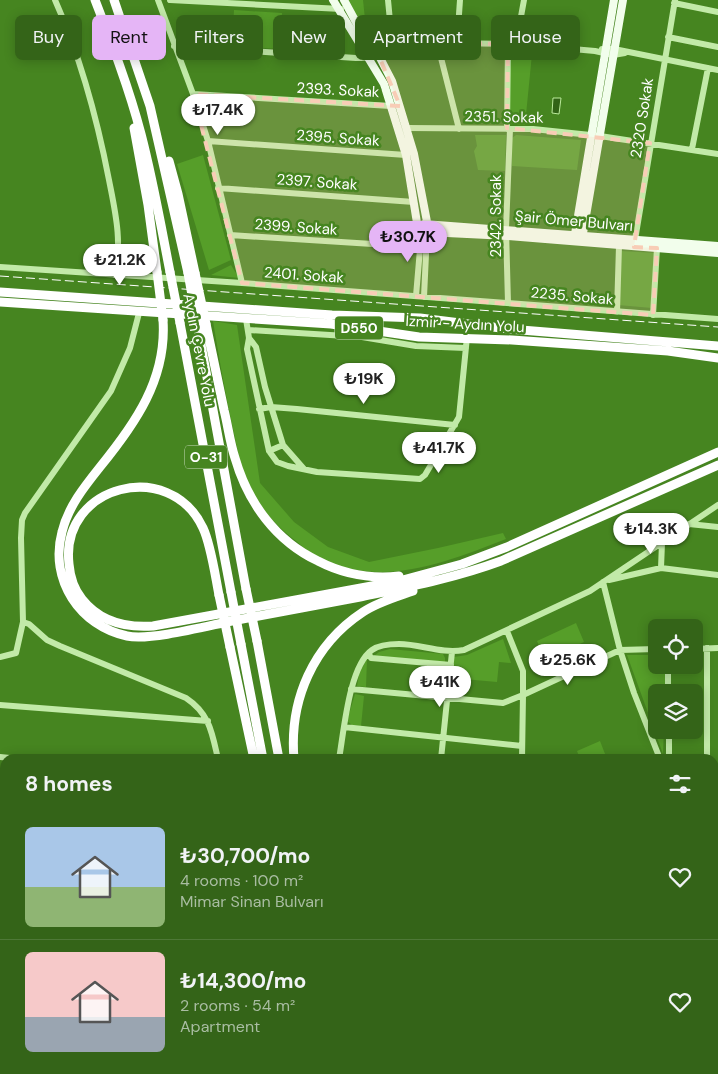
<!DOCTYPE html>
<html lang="en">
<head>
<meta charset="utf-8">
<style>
	:root { --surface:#346418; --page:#3f6d25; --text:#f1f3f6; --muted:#a9bda2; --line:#4e7837; --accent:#e5b5f6 }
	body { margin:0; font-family:"DM Sans",sans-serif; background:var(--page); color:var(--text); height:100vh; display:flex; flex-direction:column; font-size:19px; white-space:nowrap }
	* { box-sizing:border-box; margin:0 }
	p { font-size:16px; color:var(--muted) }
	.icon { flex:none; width:28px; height:28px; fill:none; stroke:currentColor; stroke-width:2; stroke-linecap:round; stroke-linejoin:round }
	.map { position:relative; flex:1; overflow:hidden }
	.side { position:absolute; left:0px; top:754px; width:719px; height:321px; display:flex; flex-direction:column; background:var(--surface); border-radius:15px 15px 0 0; box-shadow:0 2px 12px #0003 }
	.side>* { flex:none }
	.guide { position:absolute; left:15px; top:15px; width:689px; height:45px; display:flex; gap:10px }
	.fabs { position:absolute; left:648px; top:619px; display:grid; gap:10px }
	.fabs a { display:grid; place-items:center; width:55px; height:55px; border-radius:8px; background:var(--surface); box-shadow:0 2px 12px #0003; font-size:25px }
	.price { position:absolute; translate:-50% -42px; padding:0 11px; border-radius:18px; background:#fff; color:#222; font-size:16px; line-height:32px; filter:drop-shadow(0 1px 2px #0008) }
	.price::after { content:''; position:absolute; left:50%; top:30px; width:15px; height:11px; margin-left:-8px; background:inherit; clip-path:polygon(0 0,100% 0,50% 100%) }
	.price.on { background:var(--accent); color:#111 }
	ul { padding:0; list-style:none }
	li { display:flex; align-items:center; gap:15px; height:125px; padding:0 25px }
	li+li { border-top:1px solid var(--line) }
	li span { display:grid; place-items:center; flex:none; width:140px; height:100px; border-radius:8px; color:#555 }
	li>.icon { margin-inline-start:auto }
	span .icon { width:60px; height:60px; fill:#fffc; stroke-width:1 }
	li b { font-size:21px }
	h2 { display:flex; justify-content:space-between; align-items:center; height:60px; padding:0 25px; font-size:21px }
	.pill { padding:0 18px; border-radius:8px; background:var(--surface); box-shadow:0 2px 12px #0003; font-size:18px; line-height:45px }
	.pill.on { background:var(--accent); color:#111 }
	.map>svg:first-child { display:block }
	.green { fill:#569e29 }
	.water { fill:#326416; stroke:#bceb9c }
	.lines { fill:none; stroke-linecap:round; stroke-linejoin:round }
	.minor { stroke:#c2eaa8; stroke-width:6 }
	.major { stroke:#f2feec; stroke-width:8 }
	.highway { stroke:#fff; stroke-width:9 }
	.rail { stroke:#fff; stroke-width:1; stroke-dasharray:9 4; stroke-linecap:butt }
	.highway-bridge { stroke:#fff; stroke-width:9 }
	.marked { fill:#f8cdb6; fill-opacity:0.2; stroke:#f8cdb6; stroke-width:4; stroke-dasharray:10 6; stroke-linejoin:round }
	.labels { text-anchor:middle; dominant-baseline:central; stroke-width:5; stroke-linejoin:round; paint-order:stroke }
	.shield { fill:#468520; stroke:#c8dabc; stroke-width:1 }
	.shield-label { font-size:14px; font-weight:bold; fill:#fff }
	.street-label { font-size:15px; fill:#fff; stroke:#468520 }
</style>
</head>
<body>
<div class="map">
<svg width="718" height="1074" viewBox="0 0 718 1074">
	<rect width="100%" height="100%" fill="#468520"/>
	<path class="green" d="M 347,0 L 363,0 L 366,29 L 364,29 Z
		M 234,10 L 282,13 L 280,49 L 232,46 Z
		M 510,52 L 532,54 L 525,125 L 508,124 Z
		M 475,135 L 506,135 L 505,171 L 478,170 L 474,151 L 477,146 Z
		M 516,135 L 581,140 L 577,170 L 512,166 L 512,138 Z
		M 203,155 L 231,260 L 209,270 L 177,164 Z
		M 621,251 L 656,253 L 652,308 L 618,305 Z
		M 231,265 L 239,278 L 211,275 Z
		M 213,321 L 237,325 L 260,483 L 294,522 L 328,547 L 369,562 L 438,548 L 503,533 L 506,539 C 444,563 381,589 317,557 C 309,553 302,546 296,541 C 276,526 258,506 248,483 C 240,466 237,447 233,429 C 225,393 219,357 213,321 Z
		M 576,623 L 584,642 L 545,660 L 537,641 Z
		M 503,639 L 511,663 L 499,662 L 497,682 L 452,678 L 454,657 L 467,655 Z
		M 390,649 L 443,654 L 445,658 L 445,664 L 374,656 L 379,652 Z
		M 627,655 L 656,655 L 656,665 L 665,665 L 665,692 L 656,692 L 656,730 L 664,730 L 663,754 Z
		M 367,659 L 366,687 L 357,686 L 359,674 Z
		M 355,694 L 364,696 L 361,726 L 352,725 L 347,721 Z
		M 600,741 L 607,759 L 580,759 L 577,751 Z"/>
	<path class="water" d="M 553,98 L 561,98 L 559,114 L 552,113 Z"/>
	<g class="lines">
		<path class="minor" d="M 55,0 C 81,58 97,118 109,180 C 115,211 123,243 114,275
			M 158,0 L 193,94 L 208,141 L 242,283
			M 170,0 L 341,9
			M 388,0 L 392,42
			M 674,3 L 718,12
			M 668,37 L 718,47
			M 437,42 L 459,129
			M 457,43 L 460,0
			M 516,44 L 524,0
			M 174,46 L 356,58 C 380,58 374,52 392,42 L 516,44 L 595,51 L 613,55 L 625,53
			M 602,49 L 614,49 L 718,70
			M 193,94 L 391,106
			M 407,128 L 533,129 L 600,136 L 718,154
			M 507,129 L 508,44
			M 208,141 L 406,155
			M 692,149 L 708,68
			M 218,188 L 414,202
			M 230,235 L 420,247
			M 635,240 L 675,0
			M 0,267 L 242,283 L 718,319
			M 416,296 L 420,249 L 418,229
			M 424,297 L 427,233
			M 508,303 L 506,229 L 510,129
			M 617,312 L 619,246
			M 139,313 L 130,348 L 111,391 L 25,513 L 22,520 L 21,538 L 23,622 L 29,624 L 47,640 L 60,646 L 186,698 C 210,714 212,733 218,759
			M 653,315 L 657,248
			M 246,319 L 249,338 L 247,349 L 269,451 L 277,462 L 288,466 L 317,472 L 420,479 L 425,475 L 459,417 L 467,337
			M 248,330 L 362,337 L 416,346 L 466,348
			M 249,338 L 256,347 L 265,387 L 283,445 L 304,469
			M 259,409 L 271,407 L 297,409 L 455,425
			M 269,451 L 283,445
			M 689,524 L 718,527
			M 661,568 L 662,543
			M 609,580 L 661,568 L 718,575
			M 603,582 L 620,650 L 634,693 L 660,759
			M 694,649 L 718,648
			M 369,654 L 371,658 L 451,665
			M 0,657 L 16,653 L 23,622
			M 668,665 L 668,692
			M 351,689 L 503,703 L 523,695 L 523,671 L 507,631
			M 0,705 L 208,721
			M 344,727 L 522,746
			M 669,730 L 669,759
			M 0,757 L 20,759
			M 339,759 C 344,731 349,666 372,650 C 379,645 390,644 399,644 C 421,644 441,654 464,650 L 590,591 L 718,505
			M 441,759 L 452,652
			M 522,759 L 523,695 L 620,650 L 656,649
			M 707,759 L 707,648
			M 714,768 L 718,768
			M 714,808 L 718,808
			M 0,813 L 5,814
			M 714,847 L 718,847
			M 714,888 L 718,888
			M 0,934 L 5,931
			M 0,1064 L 5,1064
			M 124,1070 L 137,1073
			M 152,1070 L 154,1074
			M 276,1070 L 277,1074
			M 374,1070 L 374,1074
			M 525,1070 L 525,1074"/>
		<path class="major" d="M 333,0 L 384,84 L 406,155 L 418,229
			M 344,0 L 363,35 L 378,54 L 392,81 L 414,154 L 428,227
			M 418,229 L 419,226 L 424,224 L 718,246
			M 418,229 L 422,234 L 427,233 L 447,233 L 508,236 L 718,253
			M 582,239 L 623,0
			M 574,240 L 614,0
			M 714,1049 L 718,1049
			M 614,1074 L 623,1070"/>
		<path class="highway" d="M 95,0 C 112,44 129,88 141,134 C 153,180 161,226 170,272
			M 114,0 L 150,106 L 188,273
			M 134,128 L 148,205 L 157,272
			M 169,161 L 178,194 L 195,273
			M 0,292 L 332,315 L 420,318 L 509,329 L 718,346
			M 0,302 L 331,324 L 419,337 L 512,340 L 668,351 L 718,358
			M 163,320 C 167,379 135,424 100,467 C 84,487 68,507 62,532 C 49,580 80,626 127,636 C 150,641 207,626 232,621 C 275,613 318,605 360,597 C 408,587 455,578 501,561 L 718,465
			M 180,323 L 231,592
			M 197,323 L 246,589
			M 206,324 C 212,353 218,381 224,410 C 228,426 230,443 235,458 C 248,503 276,541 318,561 C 343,574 371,579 399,576
			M 219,595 C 215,575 211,545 203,528 C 170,457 60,485 69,564 C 70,576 74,589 82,599 C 100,622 125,628 153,626 L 399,581 L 462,564 L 507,547 L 718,452
			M 257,641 L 279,759
			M 241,644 L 263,759
			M 230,647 L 254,759
			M 294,759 C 289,700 313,645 363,612 C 378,602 396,597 413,591
			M 314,1070 L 314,1074
			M 331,1070 L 332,1074"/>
		<path class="rail" d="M 0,276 L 718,327"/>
		<path class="highway-bridge" d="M 157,272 L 163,320
			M 170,272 L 180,323
			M 188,273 L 197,323
			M 195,273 L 206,324
			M 246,589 L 257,641
			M 231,592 L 241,644
			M 219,595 L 230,647"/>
	</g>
	<path class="marked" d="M 392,42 L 508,44 L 507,128 L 650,143 L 634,247 L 657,248 L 653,315 L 242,283 L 193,94 L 400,106 L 378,54 L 385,46 Z"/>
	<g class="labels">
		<g class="shield">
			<rect x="335" y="316.5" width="48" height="23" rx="4"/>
			<rect x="185" y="445.5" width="42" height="23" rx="4"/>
		</g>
		<g class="shield-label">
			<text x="359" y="328">D550</text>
			<text x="206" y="457">O-31</text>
		</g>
		<g class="street-label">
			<text transform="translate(338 90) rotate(3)">2393. Sokak</text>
			<text transform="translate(504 117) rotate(1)">2351. Sokak</text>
			<text transform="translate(642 118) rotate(-81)">2320 Sokak</text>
			<text transform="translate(338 138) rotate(4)">2395. Sokak</text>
			<text transform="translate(317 182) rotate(4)">2397. Sokak</text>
			<text transform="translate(496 216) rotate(-90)">2342. Sokak</text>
			<text transform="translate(574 221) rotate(5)">Şair Ömer Bulvarı</text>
			<text transform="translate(296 227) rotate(4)">2399. Sokak</text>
			<text transform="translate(304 275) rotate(4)">2401. Sokak</text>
			<text transform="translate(572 296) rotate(5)">2235. Sokak</text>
			<text transform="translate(465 324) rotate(3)">İzmir - Aydın Yolu</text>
			<text transform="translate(199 350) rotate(79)">Aydın Çevre Yolu</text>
		</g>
	</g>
</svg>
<div class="fabs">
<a><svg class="icon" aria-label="locate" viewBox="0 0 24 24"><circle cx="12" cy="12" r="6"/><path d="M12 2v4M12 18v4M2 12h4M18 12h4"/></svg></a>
<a><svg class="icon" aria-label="layers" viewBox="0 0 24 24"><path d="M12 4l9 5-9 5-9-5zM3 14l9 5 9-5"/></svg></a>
</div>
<b class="price" style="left:218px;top:136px">₺17.4K</b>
<b class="price on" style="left:408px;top:263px">₺30.7K</b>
<b class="price" style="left:120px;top:286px">₺21.2K</b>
<b class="price" style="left:364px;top:405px">₺19K</b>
<b class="price" style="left:439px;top:474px">₺41.7K</b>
<b class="price" style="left:651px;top:555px">₺14.3K</b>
<b class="price" style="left:568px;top:686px">₺25.6K</b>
<b class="price" style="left:440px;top:708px">₺41K</b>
<div class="guide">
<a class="pill">Buy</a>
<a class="pill on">Rent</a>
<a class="pill">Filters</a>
<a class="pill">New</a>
<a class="pill">Apartment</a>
<a class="pill">House</a>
</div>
<section class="side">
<h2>8 homes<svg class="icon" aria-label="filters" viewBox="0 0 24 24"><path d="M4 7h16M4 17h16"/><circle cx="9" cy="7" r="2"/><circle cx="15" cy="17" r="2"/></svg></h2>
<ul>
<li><span style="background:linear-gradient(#a9c7e8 60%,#8fb573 0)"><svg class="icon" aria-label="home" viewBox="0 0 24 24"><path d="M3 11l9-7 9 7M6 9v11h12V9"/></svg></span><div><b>₺30,700/mo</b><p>4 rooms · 100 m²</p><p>Mimar Sinan Bulvarı</p></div><svg class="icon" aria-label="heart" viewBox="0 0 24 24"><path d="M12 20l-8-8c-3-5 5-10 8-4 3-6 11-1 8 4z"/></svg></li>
<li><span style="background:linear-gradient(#f6c9c9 65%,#9aa5b1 0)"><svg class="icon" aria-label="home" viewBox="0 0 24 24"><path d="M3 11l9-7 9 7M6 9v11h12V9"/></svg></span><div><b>₺14,300/mo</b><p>2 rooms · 54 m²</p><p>Apartment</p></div><svg class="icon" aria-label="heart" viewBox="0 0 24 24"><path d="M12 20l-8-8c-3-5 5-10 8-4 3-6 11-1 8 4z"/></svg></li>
</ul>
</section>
</div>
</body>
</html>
